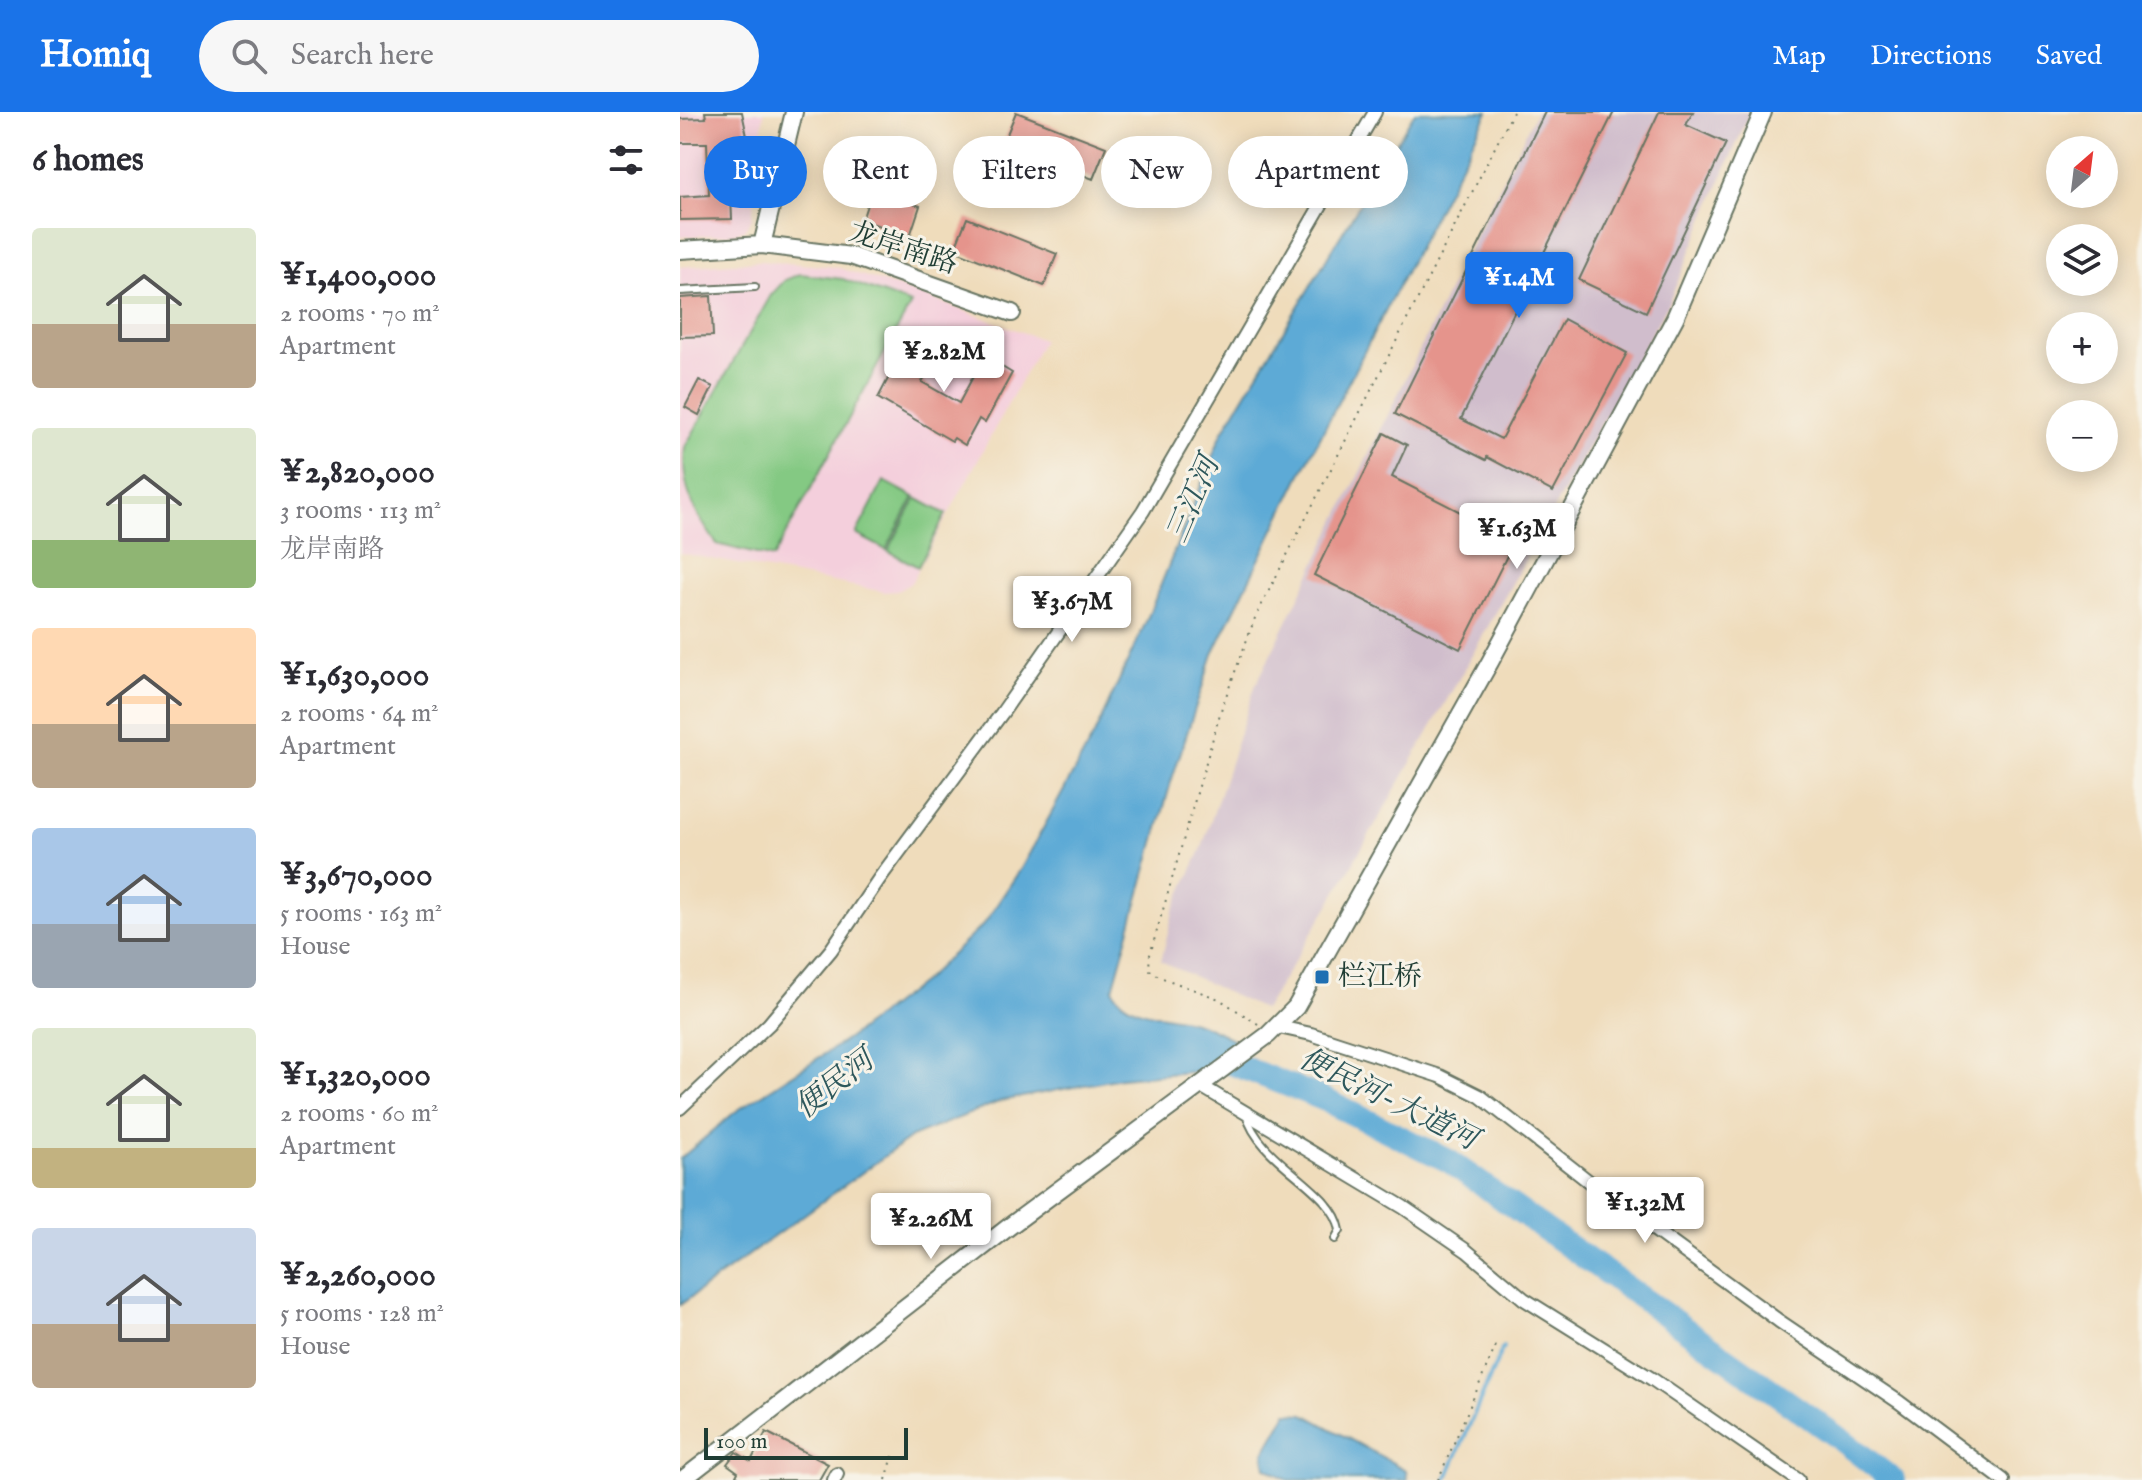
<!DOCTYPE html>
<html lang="en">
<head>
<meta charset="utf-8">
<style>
	:root { --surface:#fff; --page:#f7f7f7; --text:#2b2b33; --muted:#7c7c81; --accent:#1a73e8 }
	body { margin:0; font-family:"IM FELL English","Noto Serif SC",serif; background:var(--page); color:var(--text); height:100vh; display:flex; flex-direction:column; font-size:30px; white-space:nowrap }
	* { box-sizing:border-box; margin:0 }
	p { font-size:26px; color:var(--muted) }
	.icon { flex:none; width:44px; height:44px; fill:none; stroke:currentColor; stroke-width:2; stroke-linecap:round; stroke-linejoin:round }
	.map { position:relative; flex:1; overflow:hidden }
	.details { display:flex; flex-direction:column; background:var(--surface); width:680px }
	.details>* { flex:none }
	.top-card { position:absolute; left:24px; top:24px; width:760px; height:72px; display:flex; gap:16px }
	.needle { width:52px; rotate:28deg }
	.buttons { position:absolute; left:1366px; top:24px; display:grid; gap:16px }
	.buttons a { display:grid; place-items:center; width:72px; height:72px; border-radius:50%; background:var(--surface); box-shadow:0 4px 20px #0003; font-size:40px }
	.scale { position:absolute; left:24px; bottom:20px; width:204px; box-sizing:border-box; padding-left:8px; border:4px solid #1f3d34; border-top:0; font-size:22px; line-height:28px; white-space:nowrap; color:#1f3d34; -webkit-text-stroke:6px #f7f3e8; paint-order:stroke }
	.price { position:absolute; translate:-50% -68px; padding:0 18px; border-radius:8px; background:#fff; color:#222; font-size:26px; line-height:52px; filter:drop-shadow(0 2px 4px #0008) }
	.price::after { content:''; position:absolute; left:50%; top:48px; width:24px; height:18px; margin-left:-12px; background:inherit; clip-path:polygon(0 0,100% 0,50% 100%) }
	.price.on { background:var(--accent); color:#fff }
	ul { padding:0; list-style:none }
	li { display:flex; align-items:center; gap:24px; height:200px; padding:0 32px }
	li span { display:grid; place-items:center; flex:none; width:224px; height:160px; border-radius:8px; color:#555 }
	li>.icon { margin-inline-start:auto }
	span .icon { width:96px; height:96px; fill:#fffc; stroke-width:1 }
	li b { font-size:34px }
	h2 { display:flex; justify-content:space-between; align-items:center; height:96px; padding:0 32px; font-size:34px }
	.pill { padding:0 28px; border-radius:36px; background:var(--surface); box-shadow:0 4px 20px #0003; font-size:28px; line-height:72px }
	.pill.on { background:var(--accent); color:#fff }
	header { display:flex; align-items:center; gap:48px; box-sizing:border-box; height:112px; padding:0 40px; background:var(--accent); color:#fff }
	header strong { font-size:38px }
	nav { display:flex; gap:44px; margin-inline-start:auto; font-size:28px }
	.search { width:560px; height:72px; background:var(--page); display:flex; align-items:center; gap:20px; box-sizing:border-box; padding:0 28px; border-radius:44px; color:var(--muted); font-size:30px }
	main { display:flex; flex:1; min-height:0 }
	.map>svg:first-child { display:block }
	.built { fill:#f4cfdc }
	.industrial { fill:#d0bdcc }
	.green { fill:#84c983; stroke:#52835c; stroke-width:2 }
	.water { fill:#5daad6; stroke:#3e7485; stroke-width:2 }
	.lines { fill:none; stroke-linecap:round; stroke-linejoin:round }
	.stream { stroke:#5daad6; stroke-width:4 }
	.river { stroke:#5daad6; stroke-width:24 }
	.building { fill:#e5948c }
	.service-casing { stroke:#687563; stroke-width:10 }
	.minor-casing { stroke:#687563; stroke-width:16 }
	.tertiary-casing { stroke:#687563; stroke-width:20 }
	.path { stroke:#687563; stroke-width:2; stroke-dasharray:2 6; stroke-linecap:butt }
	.service { stroke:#fff; stroke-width:6 }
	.minor { stroke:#fff; stroke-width:12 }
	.tertiary { stroke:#fff; stroke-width:16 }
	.poi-dot { fill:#1f6fb2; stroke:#f7f3e8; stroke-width:3 }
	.labels { text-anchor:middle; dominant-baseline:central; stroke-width:6; stroke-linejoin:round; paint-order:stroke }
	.street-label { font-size:28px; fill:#1f3d34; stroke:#f7f3e8 }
	.poi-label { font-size:28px; fill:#1f3d34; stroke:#f7f3e8; text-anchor:start }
	.water-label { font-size:30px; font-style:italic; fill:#2e585c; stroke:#f7f3e8 }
</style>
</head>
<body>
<header>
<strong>Homiq</strong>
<div class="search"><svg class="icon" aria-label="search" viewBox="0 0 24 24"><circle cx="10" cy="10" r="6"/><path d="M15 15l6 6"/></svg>Search here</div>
<nav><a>Map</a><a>Directions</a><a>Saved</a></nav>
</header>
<main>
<section class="details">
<h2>6 homes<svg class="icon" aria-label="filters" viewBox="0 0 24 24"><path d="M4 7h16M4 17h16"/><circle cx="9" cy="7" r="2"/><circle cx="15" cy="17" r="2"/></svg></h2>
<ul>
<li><span style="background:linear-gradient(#dfe7d0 60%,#b9a48a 0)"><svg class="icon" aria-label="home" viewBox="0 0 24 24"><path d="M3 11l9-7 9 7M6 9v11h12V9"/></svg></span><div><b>¥1,400,000</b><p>2 rooms · 70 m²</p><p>Apartment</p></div></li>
<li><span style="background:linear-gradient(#dfe7d0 70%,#8fb573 0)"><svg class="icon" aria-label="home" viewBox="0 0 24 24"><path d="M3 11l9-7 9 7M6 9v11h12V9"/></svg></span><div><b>¥2,820,000</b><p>3 rooms · 113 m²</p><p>龙岸南路</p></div></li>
<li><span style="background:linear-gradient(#ffd9b3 60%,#b9a48a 0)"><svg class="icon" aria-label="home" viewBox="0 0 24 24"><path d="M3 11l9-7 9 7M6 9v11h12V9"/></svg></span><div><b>¥1,630,000</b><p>2 rooms · 64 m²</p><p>Apartment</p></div></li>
<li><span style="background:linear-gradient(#a9c7e8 60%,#9aa5b1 0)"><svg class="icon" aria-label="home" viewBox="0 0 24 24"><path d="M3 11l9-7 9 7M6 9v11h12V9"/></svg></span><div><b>¥3,670,000</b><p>5 rooms · 163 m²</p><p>House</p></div></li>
<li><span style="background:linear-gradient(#dfe7d0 75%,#c2b280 0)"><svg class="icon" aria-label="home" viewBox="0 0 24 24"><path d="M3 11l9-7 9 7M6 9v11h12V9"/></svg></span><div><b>¥1,320,000</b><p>2 rooms · 60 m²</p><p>Apartment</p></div></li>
<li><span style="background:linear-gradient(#c9d6e8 60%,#b9a48a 0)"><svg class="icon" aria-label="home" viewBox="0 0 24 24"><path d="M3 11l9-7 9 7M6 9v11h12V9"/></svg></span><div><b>¥2,260,000</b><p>5 rooms · 128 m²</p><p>House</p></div></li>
</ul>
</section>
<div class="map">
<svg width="1462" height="1368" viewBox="0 0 1462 1368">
	<rect width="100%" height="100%" fill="#f7f3e8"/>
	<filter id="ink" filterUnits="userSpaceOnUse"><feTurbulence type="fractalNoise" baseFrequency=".0125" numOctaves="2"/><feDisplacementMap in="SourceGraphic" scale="16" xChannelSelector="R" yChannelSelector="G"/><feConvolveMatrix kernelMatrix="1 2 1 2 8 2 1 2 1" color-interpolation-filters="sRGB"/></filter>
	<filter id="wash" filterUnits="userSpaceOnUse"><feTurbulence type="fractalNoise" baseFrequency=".006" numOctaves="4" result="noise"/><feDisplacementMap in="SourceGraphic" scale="32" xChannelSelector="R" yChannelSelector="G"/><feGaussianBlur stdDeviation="1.8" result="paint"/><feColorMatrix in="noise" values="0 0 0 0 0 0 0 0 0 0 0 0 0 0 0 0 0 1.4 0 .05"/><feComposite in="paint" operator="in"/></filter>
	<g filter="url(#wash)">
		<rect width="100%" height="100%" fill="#efdcbb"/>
		<path class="built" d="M 0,0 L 84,0 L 72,106 L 64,118 L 51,122 L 0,125 Z
			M 79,149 L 156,155 L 242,183 L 363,228 L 231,471 L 220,478 L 205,480 L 0,441 L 0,155 Z"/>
		<path class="industrial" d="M 856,0 L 1070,0 L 989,190 L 776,572 L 649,793 L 584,898 L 481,849 L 493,800 L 522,736 L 575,575 Z"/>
		<path class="green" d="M 120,162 L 163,167 L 231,192 L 93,446 L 37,432 C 15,402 0,375 5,335 L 91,183 L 105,168 Z
			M 204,369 L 234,385 L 206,438 L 176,422 Z
			M 236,386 L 266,402 L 238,455 L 208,439 Z"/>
		<path class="water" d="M 735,0 L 808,0 L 620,364 L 533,542 L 491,670 L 433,877 C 445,905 489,902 514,910 C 535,916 553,929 573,936 L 537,962 L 511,960 L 441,966 L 321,989 L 231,1025 L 0,1193 L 0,1047 L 55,1000 L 169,926 L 245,868 L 304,812 L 342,755 L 414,623 L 465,512 L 542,321 Z
			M 607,1301 L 624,1302 L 726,1358 L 727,1368 L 608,1368 L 586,1356 L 584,1341 Z"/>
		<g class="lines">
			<path class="stream" d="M 766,1368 L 823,1235"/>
			<path class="river" d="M 527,946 L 551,951 L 641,986 L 769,1049 L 1160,1327 L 1213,1368"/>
		</g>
		<g id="blocks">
			<path class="building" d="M 25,0 L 62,0 L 68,29 L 63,29 L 64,37 L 49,40 L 52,107 L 0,108 L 0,85 L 29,83 L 27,31 L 0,31 L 0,7 L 26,6 Z
				M 336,0 L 426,35 L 413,67 L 323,32 Z
				M 865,0 L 934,0 L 781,307 L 821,327 L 884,207 L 947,241 L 873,380 L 807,345 L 806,348 L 715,302 Z
				M 979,0 L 1013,0 L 1006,13 L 1046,31 L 966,200 L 899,168 Z
				M 192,78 L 240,94 L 230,124 L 182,108 Z
				M 287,106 L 377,142 L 364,174 L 274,138 Z
				M 31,184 L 33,224 L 0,225 L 0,186 Z
				M 227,230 L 256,244 L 242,270 L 279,291 L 295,261 L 290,258 L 299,241 L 332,261 L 305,311 L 299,307 L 285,333 L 274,326 L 272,329 L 198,286 Z
				M 19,268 L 33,275 L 19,303 L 5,295 Z
				M 704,321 L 727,333 L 712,365 L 835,428 L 780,537 L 634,463 Z
				M 86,1320 L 148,1352 L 139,1368 L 63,1368 L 56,1364 L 58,1360 L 47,1352 L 56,1340 L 71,1349 Z"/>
		</g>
	</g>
	<g filter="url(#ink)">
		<use href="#blocks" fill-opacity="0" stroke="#687563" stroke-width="2"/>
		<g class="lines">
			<g class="service-casing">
				<path id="service" d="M 0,179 L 75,175
					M 566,1002 C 579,1051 653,1076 660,1118 L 655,1127"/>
			</g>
			<g class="minor-casing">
				<path id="minor" d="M 599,915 L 631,922 L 760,964 L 800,984 L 921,1079 L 1099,1209 L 1219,1290 L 1323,1368
					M 521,974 L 723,1095 L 787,1139 L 844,1187 L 972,1267 L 1118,1368
					M 0,996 L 89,912 L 151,838 L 199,767 L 322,601 L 463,399 L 695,0
					M 154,1368 L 157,1362"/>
			</g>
			<g class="tertiary-casing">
				<path id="tertiary" d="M 82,133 L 114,0
					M 0,138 L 82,133 L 171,144 L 332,201
					M 2,1368 L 330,1114 L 588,923 L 616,895 L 810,550 L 995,206 L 1083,0"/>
			</g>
			<path class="path" d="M 578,912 L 539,887 L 480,865 L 470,858 L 469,846 L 542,595 L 575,506 L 833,0
				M 206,1368 L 213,1344
				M 758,1368 L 818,1229"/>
			<use href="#service" class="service"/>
			<use href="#minor" class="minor"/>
			<use href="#tertiary" class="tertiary"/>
		</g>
	</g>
	<rect class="poi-dot" x="634" y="857" width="16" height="16" rx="4"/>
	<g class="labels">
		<g class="street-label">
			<text transform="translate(223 137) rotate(18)">龙岸南路</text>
		</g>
		<g class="poi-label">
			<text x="658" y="865">栏江桥</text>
		</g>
		<g class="water-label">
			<text transform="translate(514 388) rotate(-67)">三江河</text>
			<text transform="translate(155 973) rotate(-38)">便民河</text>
			<text transform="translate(708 988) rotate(26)">便民河-大道河</text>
		</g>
	</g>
</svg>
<div class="buttons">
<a><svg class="needle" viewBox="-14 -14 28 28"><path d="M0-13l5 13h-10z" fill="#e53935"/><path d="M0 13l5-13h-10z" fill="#7c7c81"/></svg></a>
<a><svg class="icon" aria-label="layers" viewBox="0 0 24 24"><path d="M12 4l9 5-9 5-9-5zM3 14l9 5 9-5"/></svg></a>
<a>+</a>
<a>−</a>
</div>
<div class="scale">100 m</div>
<b class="price on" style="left:839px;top:208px">¥1.4M</b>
<b class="price" style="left:264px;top:282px">¥2.82M</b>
<b class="price" style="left:837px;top:459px">¥1.63M</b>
<b class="price" style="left:392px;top:532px">¥3.67M</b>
<b class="price" style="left:965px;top:1133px">¥1.32M</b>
<b class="price" style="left:251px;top:1149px">¥2.26M</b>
<div class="top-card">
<a class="pill on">Buy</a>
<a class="pill">Rent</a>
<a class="pill">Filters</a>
<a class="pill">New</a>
<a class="pill">Apartment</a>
</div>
</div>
</main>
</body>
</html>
